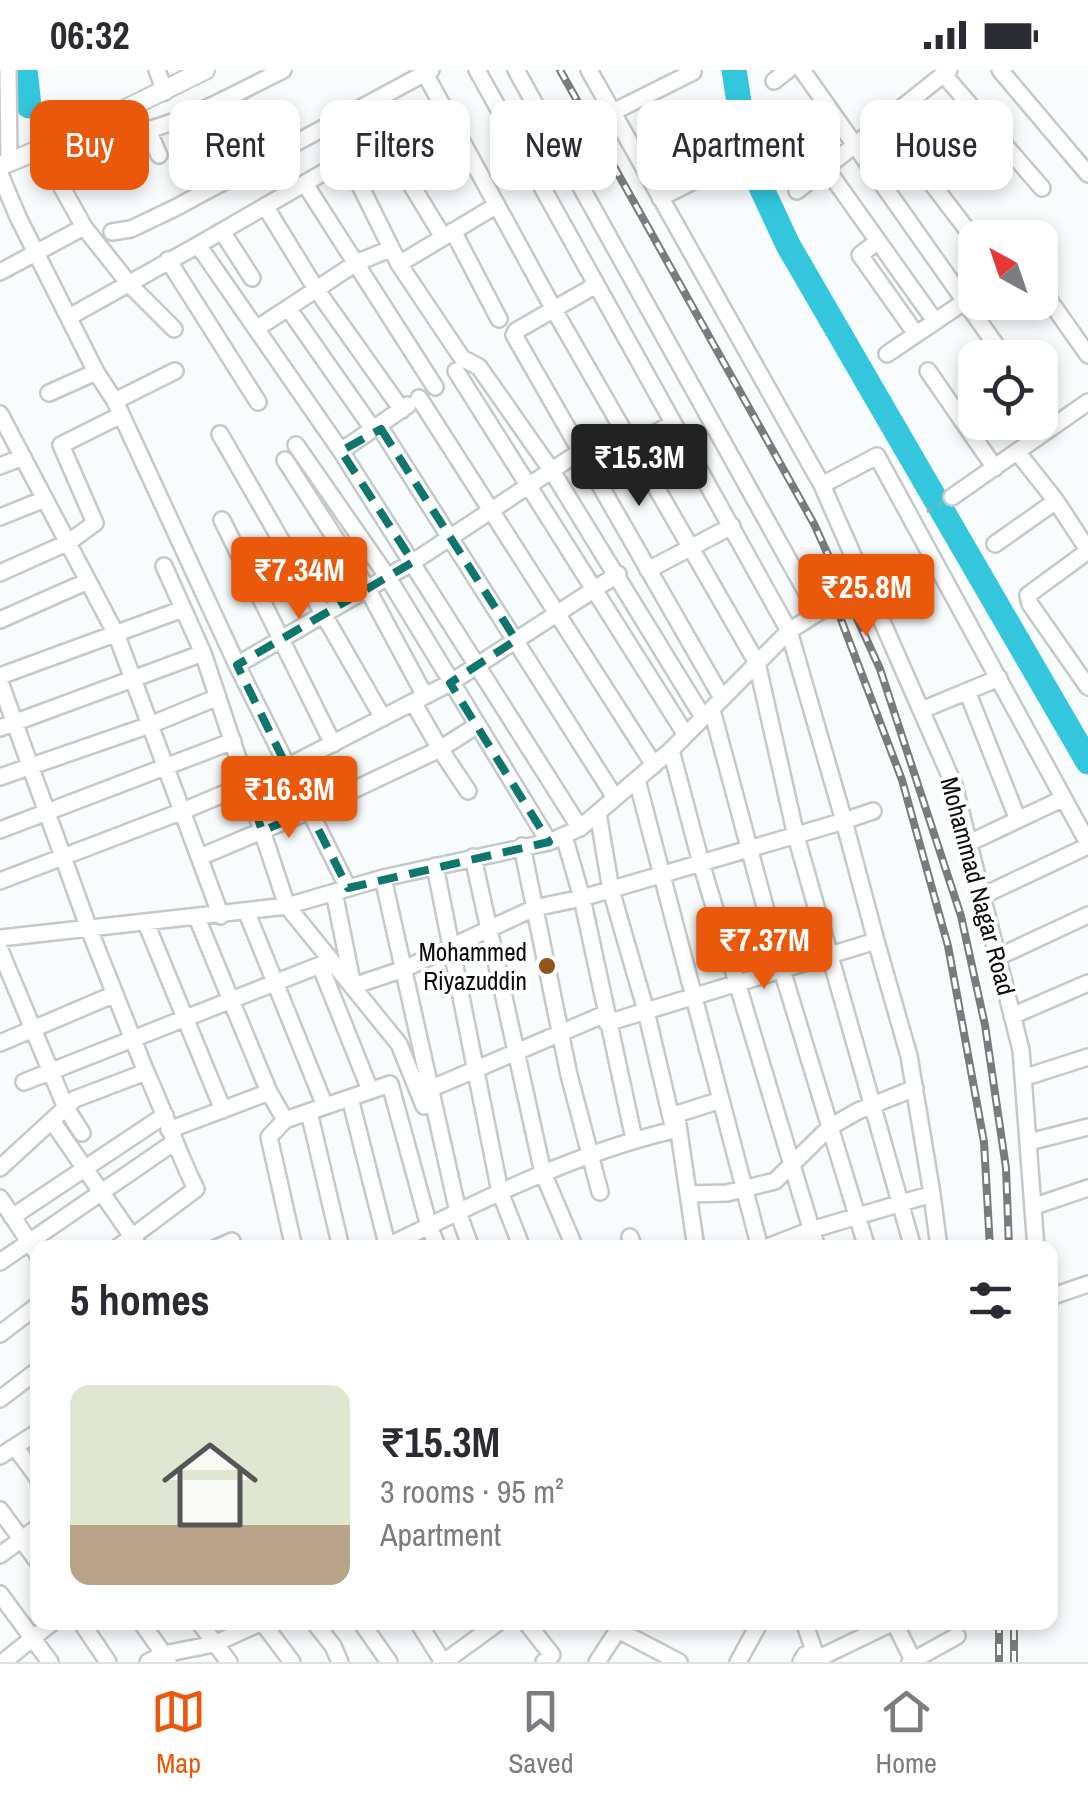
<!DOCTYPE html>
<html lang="en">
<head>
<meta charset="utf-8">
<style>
	:root { --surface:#fff; --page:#f7f7f7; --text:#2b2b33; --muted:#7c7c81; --line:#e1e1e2; --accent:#ea580c }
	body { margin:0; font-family:"Archivo Narrow",sans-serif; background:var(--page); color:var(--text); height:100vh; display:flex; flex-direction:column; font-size:38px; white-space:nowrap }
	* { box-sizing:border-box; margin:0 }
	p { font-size:32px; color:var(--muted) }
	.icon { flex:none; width:55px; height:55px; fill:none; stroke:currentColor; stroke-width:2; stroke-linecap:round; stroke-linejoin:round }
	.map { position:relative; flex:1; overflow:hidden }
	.sheet { position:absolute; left:30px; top:1170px; width:1028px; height:390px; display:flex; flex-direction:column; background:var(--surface); border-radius:20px; box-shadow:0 5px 15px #0003 }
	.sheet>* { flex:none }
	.banner { position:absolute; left:30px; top:30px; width:1030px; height:90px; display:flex; gap:20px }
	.needle { width:65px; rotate:320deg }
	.tools { position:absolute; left:958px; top:150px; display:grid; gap:20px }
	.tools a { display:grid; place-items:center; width:100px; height:100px; border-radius:20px; background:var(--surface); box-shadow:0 5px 15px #0003; font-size:50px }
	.price { position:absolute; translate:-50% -85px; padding:0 22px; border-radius:10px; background:var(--accent); color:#fff; font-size:32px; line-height:65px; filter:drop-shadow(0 2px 5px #0008) }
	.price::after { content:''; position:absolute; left:50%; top:60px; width:30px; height:22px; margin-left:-15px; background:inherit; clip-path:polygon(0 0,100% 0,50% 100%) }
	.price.current { background:#222; color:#fff }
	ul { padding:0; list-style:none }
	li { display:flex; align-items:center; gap:30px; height:250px; padding:0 40px }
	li+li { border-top:2px solid var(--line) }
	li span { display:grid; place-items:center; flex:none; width:280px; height:200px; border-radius:20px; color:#555 }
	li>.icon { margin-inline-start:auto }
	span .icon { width:120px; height:120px; fill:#fffc; stroke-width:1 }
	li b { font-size:42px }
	h2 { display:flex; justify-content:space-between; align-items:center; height:120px; padding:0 40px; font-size:42px }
	.tag { padding:0 35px; border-radius:20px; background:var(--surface); box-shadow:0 5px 15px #0003; font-size:35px; line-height:90px }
	.tag.current { background:var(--accent); color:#fff }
	.status { display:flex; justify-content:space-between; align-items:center; height:70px; padding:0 50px; background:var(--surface); direction:ltr }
	.status svg { height:28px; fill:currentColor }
	.dock { display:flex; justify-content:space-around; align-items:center; height:140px; border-top:2px solid var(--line); background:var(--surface); font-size:28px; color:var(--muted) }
	.dock a { display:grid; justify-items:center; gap:5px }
	.dock .current { color:var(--accent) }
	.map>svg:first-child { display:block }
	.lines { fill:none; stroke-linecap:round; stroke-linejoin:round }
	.river { stroke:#34c6dd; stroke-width:25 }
	.minor-casing { stroke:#c4c9ca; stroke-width:20 }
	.major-casing { stroke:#c4c9ca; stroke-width:22 }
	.path { stroke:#a5a8a9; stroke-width:2.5; stroke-dasharray:5 8; stroke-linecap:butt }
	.minor { stroke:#fff; stroke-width:15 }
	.major { stroke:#fff; stroke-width:18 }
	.rail-casing { stroke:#797c7c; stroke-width:8 }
	.rail { stroke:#fff; stroke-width:4; stroke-dasharray:11; stroke-linecap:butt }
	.marked { fill:none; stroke:#0f766e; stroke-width:8; stroke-dasharray:20 12; stroke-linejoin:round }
	.poi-dot { fill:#935619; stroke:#fff; stroke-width:4 }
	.labels { text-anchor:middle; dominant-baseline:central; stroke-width:8; stroke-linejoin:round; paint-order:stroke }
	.street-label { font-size:25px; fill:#0b0d0d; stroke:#fff }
	.poi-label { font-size:25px; fill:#0b0d0d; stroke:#fff; text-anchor:end }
</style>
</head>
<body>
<div class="status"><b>06:32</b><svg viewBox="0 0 49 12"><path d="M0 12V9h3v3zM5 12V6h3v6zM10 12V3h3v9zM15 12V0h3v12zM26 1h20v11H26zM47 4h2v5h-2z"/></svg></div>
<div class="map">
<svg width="1088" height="1592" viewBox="0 0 1088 1592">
	<rect width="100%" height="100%" fill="#f8fcfd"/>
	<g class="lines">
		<path class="river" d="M 25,0 L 29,36
			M 734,0 L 748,89 L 788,175 L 1088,692"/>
		<g class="minor-casing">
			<path id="minor" d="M 8,0 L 9,90
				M 157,0 L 165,22
				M 423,0 L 553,238 L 757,593 L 796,766 L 913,1178
				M 477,0 L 789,561 L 844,751 L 873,741
				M 516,0 L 818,543
				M 589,0 L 822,415 L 954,715 L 1021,980 L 1036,1178
				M 802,0 L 1005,288
				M 1000,0 L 1088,104
				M 944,5 L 1042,118
				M 774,11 L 788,0
				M 442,34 L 198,175 L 341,381 L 580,758
				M 613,42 L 693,2
				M 203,48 L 228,110
				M 884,51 L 975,170
				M 148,60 L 159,85
				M 383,68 L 443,167
				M 66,69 C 148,74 213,35 283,0
				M 40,78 L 84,157 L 130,215 L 174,259
				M 635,81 L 685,56
				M 348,91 L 399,194 L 462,288 L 479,297 L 552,401 L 703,647
				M 826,98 L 935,251
				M 0,104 L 18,147 L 96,302 L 115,331 L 237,595 L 348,818
				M 305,114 L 435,317
				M 797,121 L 949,0
				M 660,128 L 707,104
				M 265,136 L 316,219 L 402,340
				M 453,161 L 499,249
				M 112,162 L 131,159 L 175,138 L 431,0
				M 223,163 L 252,208
				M 878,171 L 860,185 L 916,264
				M 390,179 L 356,193 L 288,238 L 370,355 L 381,359 L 614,726
				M 168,190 L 258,332
				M 399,194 L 497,135
				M 0,202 L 84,157
				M 596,215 L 516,261 L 514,265 L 722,628
				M 1040,217 L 1088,285
				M 69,247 L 198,175
				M 256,259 L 288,238
				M 887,284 L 967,230
				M 456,301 L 686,665
				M 928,301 L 995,398
				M 49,323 L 96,302
				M 419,328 L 654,695
				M 115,331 L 175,301
				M 1040,340 L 1051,357
				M 0,344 L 117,566 L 221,846
				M 220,364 L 383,648
				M 296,375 L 387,506 L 549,772
				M 341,381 L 408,335
				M 1018,383 L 1056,431 L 1088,480
				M 285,390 L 367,518 L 425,626
				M 0,396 L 23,387
				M 591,400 L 673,353
				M 822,415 L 877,386 L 1088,773
				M 952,427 L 1088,332
				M 0,447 L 45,429
				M 222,450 L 333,674
				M 995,474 L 1056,431
				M 1088,481 L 1028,525 L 1030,534 L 1088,617
				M 164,496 L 203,583 L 287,836 L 399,974 L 424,1036
				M 648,500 L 732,456
				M 0,503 L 69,472 L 95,453 L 61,375 L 121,345
				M 0,550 L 88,511
				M 237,595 L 413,492 L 581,381
				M 0,606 L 183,539
				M 0,612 L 89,859 L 146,1002
				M 967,621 L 1018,750
				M 712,640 L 782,900 L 867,1178
				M 922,640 L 999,608
				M 0,658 L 203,583
				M 671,680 L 701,793 L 817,1178
				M 0,707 L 150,655 L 218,627
				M 468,721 L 440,679 L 476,656
				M 598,743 L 611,820 L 646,941 L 607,953
				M 0,760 L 233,671
				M 969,773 L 1062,729
				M 522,776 L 569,1005 L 600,1122
				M 200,787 L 309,741 L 440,679 L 413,632
				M 473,787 L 543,1103 L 575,1178
				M 435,796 L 500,1122 L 522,1178
				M 383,808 L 458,1142 L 471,1178
				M 0,811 L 183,741 L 287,697 L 450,613 L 618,504
				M 334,822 L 353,916 L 404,899 L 534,838 L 582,828 L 564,766
				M 982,826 L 1088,776
				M 247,843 L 325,1036
				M 197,848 L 269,1022 L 285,1050
				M 146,853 L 223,1040
				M 0,868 L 287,836 L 383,808 L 549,772 L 580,758 L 671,680 L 789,561 L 835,532
				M 0,880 L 66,1038 L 82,1063
				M 998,887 L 1088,845
				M 1012,946 L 1088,913
				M 0,973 L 115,924
				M 1023,1008 L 1088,987
				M 24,1012 L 320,895 L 370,1020
				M 430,1019 L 605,944
				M 350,1028 L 388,1178
				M 721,1030 L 760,1178
				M 309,1042 L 341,1178
				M 677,1048 L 696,1178
				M 52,1051 L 140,1178
				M 169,1060 L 269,1022
				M 634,1069 L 582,828 L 844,751 L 876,871 L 646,941 L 674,1060
				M 1029,1072 L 1088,1057
				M 0,1098 L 75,1029 L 146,1002 C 164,1041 177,1081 196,1119 L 117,1178
				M 688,1124 L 727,1123 L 775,1111 L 830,1057 L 858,1041 L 915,1018
				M 932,1124 L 939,1178
				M 0,1128 L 38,1185
				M 1035,1136 L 1088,1118
				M 12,1147 L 165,1045
				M 630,1167 L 634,1178
				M 216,1178 L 232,1171 L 234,1178
				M 294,1178 L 269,1067 L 285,1050 L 390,1014 L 429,1156 L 438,1178
				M 384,1178 C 478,1132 571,1084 674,1060 L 677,1044 L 721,1030 L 637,710
				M 765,1178 L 811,1160 L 932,1124 L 909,986 L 876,871
				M 0,1192 L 173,1073
				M 1050,1227 L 1088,1214
				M 0,1264 L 38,1235
				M 0,1329 L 38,1300
				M 15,1377 L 38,1408
				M 0,1386 L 38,1362
				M 0,1440 L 38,1492
				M 0,1485 L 38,1457
				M 0,1524 L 50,1592
				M 81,1552 L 108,1592
				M 141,1552 L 168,1590
				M 199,1552 L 229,1592
				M 314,1552 L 333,1576 L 340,1592
				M 361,1552 L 389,1592
				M 418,1552 L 443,1592
				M 526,1552 L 552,1585 L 544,1592
				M 804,1552 L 817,1589
				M 894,1552 L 914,1592
				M 3,1592 L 53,1552
				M 148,1592 L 164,1584 L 214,1574 L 262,1552 L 292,1592
				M 444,1592 L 499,1552
				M 597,1592 L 618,1560 L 679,1592
				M 738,1592 L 760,1552
				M 801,1592 L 805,1585 L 817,1589 L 894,1552
				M 910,1592 L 957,1566"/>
		</g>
		<g class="major-casing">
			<path id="major" d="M 0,96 L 65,69 L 205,0"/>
		</g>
		<path class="path" d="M 927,442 L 941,433"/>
		<use href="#minor" class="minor"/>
		<use href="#major" class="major"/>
		<g class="rail-casing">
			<path id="rail" d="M 560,0 L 814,454 L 880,599 L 961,846 L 985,955 L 1006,1098 L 1009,1178
				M 834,531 L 902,710 L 948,876 L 984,1072 L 990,1178
				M 999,1552 L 999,1592
				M 1014,1592 L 1014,1552"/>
		</g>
		<use href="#rail" class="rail"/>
	</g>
	<path class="marked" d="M 381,359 L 516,570 L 450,613 L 549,772 L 348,818 L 309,741 L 262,761 L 247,715 L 287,697 L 237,595 L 413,492 L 341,381 Z"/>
	<circle class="poi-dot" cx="547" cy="896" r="10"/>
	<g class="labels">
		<g class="street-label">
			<text transform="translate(978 816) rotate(75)">Mohammad Nagar Road</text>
		</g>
		<g class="poi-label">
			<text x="527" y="882">Mohammed<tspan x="527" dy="29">Riyazuddin</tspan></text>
		</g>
	</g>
</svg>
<div class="tools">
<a><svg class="needle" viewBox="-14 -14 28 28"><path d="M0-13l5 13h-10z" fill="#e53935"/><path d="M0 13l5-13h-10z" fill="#7c7c81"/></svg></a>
<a><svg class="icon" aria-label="locate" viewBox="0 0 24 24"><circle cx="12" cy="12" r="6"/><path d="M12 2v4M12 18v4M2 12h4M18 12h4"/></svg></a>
</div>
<b class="price current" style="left:639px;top:439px">₹15.3M</b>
<b class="price" style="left:299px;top:552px">₹7.34M</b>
<b class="price" style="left:866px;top:569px">₹25.8M</b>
<b class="price" style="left:289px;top:771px">₹16.3M</b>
<b class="price" style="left:764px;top:922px">₹7.37M</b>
<div class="banner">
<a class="tag current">Buy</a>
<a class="tag">Rent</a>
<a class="tag">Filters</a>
<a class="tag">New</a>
<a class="tag">Apartment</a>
<a class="tag">House</a>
</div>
<section class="sheet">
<h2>5 homes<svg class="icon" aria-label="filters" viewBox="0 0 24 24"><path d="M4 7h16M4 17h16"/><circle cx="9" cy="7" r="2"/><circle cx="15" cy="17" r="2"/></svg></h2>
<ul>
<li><span style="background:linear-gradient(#dfe7d0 70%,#b9a48a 0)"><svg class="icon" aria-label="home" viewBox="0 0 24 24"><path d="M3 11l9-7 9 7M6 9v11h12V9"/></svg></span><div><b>₹15.3M</b><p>3 rooms · 95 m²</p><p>Apartment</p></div></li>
</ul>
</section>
</div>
<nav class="dock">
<a class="current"><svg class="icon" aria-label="map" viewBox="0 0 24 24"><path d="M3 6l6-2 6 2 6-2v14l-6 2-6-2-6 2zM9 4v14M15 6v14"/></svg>Map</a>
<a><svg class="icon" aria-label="saved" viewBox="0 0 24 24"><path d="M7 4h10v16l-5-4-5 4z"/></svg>Saved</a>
<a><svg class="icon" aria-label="home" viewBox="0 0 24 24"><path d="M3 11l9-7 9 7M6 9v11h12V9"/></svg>Home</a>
</nav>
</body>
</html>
